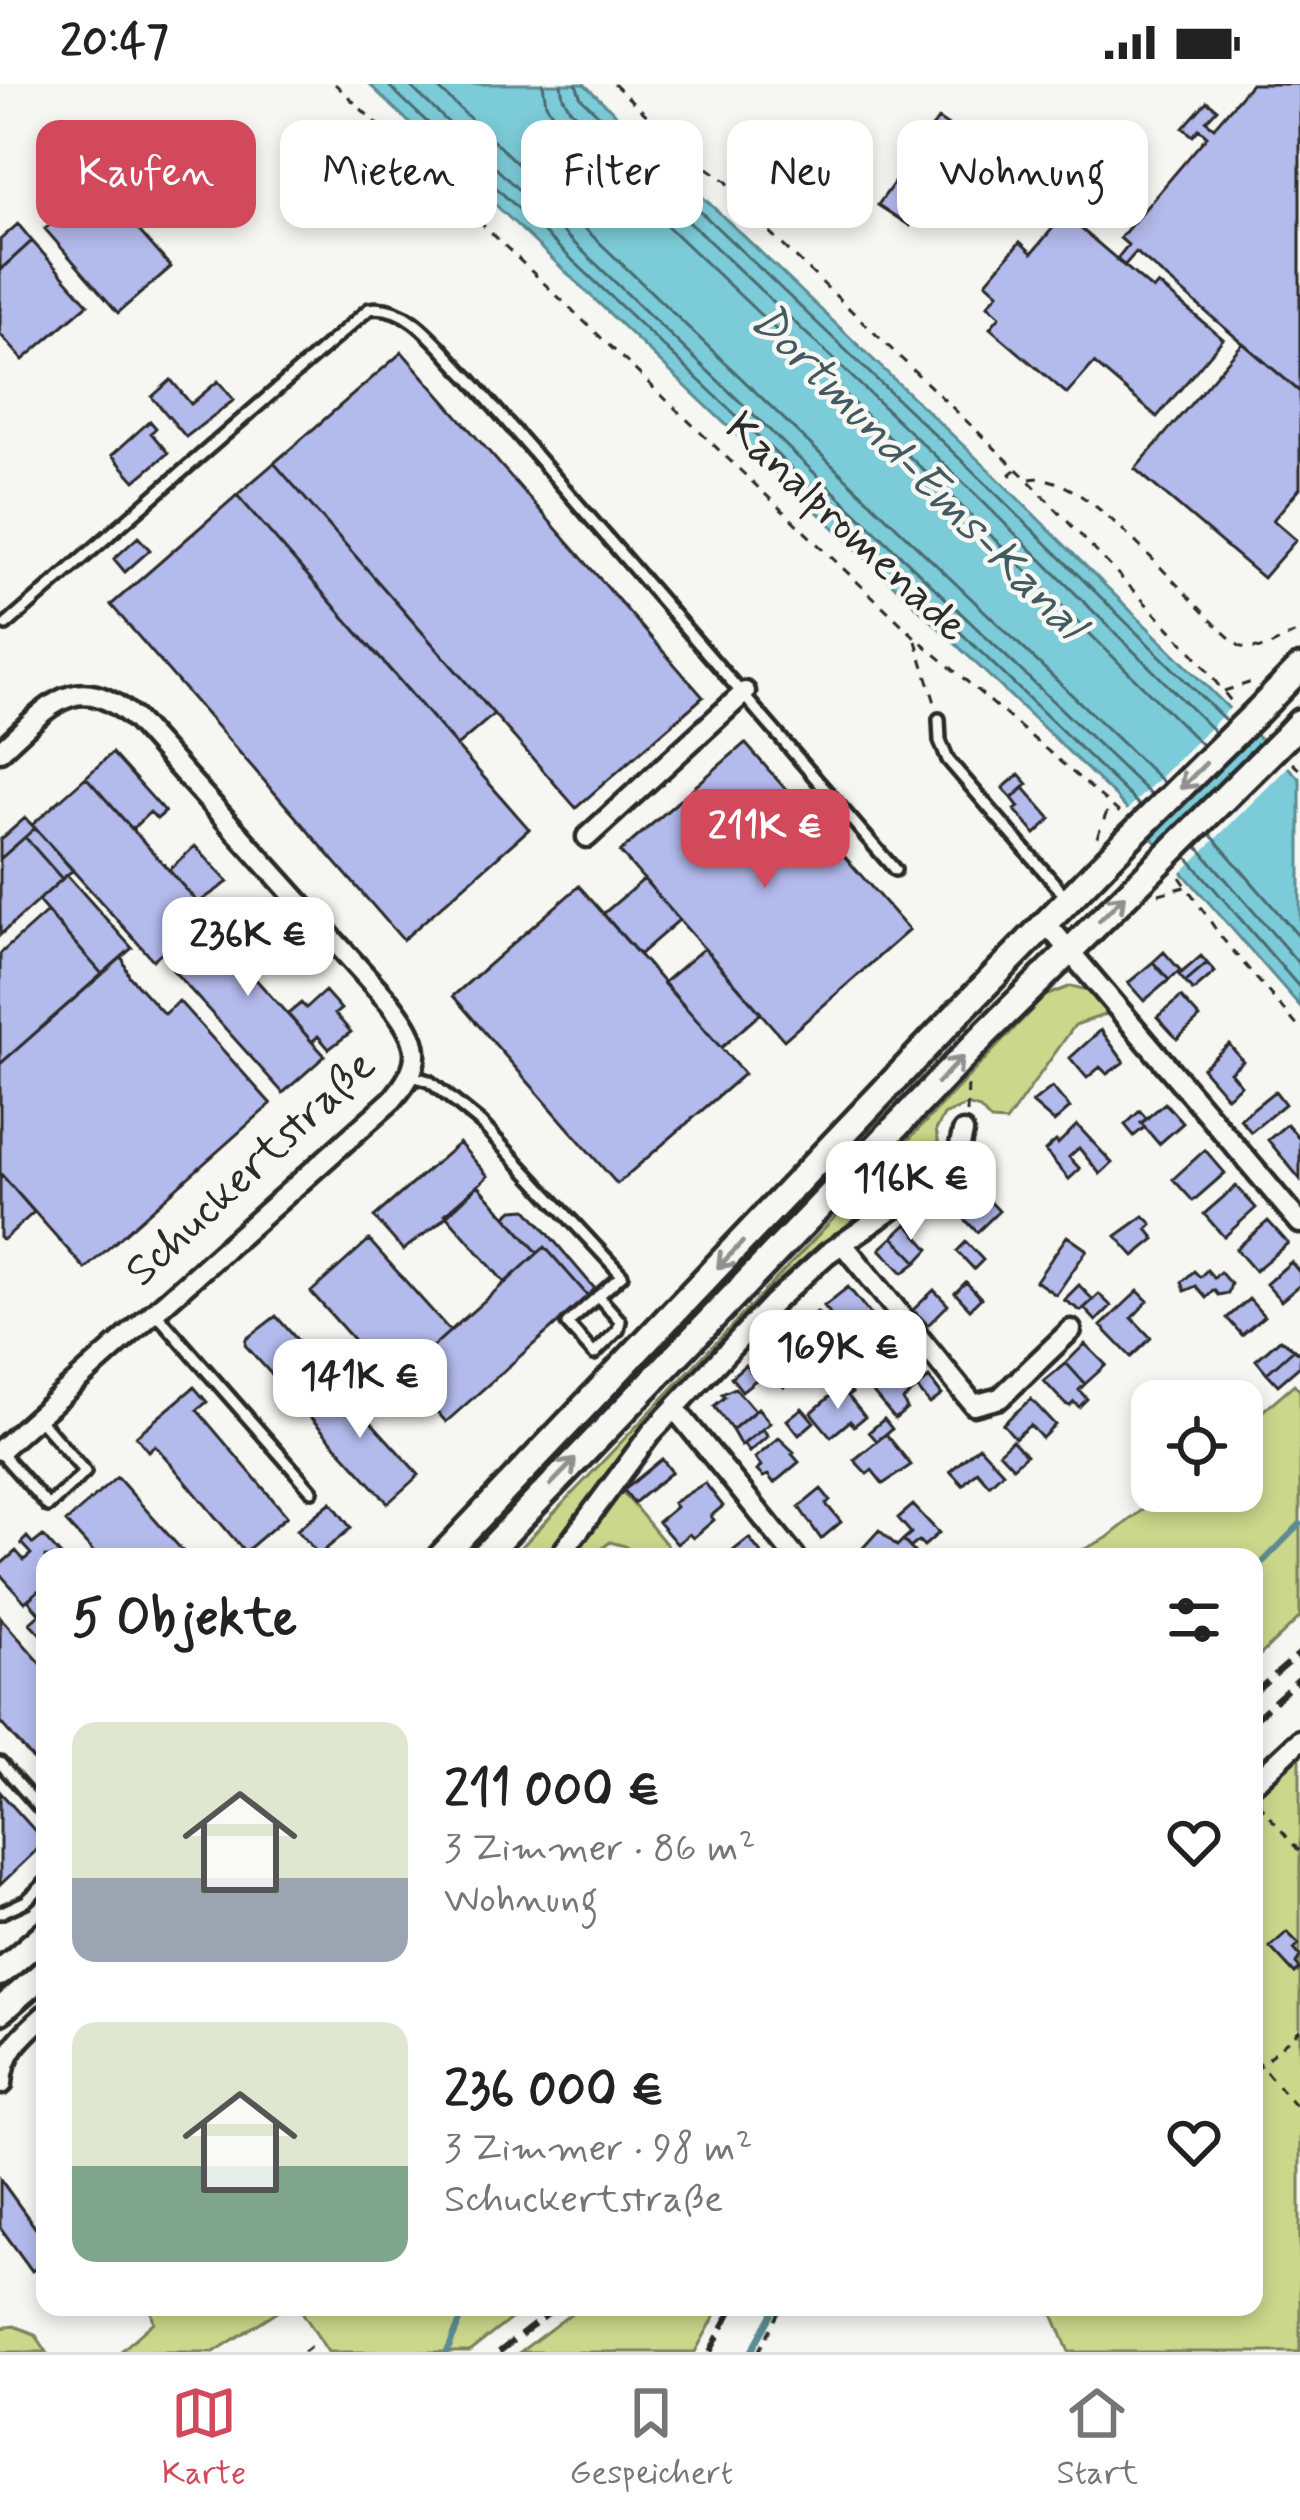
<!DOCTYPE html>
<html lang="de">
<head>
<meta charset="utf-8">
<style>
	:root { --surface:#fff; --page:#f2f2f2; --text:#222; --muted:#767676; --line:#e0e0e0; --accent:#d1495b }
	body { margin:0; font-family:Mynerve,sans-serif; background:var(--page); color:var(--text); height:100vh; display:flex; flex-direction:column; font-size:45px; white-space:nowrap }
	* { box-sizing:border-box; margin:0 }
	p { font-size:39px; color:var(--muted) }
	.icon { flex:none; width:66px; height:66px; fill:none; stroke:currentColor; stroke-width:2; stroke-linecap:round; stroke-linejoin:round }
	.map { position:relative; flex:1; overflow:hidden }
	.drawer { position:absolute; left:36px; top:1464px; width:1227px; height:768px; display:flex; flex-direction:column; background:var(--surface); border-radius:24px; box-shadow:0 6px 18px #0003 }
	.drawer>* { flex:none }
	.top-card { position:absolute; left:36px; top:36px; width:1230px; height:108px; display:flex; gap:24px }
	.controls { position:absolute; left:1131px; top:1296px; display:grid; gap:24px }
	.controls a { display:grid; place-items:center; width:132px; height:132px; border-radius:24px; background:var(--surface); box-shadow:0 6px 18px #0003; font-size:60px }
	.price { position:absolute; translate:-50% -102px; padding:0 27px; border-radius:24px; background:#fff; color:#222; font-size:39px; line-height:78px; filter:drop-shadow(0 3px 6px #0008) }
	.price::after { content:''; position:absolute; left:50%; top:72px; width:36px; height:27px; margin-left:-18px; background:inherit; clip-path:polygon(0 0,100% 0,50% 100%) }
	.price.selected { background:var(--accent); color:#fff }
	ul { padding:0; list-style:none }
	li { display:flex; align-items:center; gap:36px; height:300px; padding:0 36px }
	li span { display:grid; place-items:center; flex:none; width:336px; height:240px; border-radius:24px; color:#555 }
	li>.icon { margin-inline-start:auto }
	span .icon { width:144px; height:144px; fill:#fffc; stroke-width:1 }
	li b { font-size:51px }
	h2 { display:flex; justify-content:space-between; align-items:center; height:144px; padding:0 36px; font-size:51px }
	.pill { padding:0 42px; border-radius:24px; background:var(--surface); box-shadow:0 6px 18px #0003; font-size:42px; line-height:108px }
	.pill.selected { background:var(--accent); color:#fff }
	.status { display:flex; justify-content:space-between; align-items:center; height:84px; padding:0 60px; background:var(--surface); direction:ltr }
	.status svg { height:33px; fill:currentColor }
	.tabs { display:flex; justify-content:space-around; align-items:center; height:168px; border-top:3px solid var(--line); background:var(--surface); font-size:33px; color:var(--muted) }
	.tabs a { display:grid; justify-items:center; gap:6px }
	.tabs .selected { color:var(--accent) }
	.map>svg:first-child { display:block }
	.green { fill:#cbd78b; stroke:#7b815b; stroke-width:3 }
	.water { fill:#7bcbd8; stroke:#5b8b93; stroke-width:3 }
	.pier { fill:#f6f6f2 }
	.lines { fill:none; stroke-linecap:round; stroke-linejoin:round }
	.shore { stroke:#4b6b70; stroke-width:3 }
	.stream { stroke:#5b8b93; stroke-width:6 }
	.building { fill:#b3baec; stroke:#2b2b2b; stroke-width:3 }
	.service-casing { stroke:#2b2b2b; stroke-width:18 }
	.minor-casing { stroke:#2b2b2b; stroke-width:27 }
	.secondary-casing { stroke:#2b2b2b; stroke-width:33 }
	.path { stroke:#2b2b2b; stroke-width:3; stroke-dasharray:9 9; stroke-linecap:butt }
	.service { stroke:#f6f6f2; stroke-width:9 }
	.minor { stroke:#f6f6f2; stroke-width:18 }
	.secondary { stroke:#f6f6f2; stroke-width:24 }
	.rail { stroke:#2b2b2b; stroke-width:6; stroke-dasharray:18 9; stroke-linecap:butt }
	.secondary-bridge-casing { stroke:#2b2b2b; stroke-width:33; stroke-linecap:butt }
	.secondary-bridge { stroke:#f6f6f2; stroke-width:24 }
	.oneway { stroke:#90908e }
	.labels { text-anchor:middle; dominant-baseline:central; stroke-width:9; stroke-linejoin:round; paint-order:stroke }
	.street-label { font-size:45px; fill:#2b2b2b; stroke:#f6f6f2 }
	.water-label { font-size:48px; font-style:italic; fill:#435b5f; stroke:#f6f6f2 }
</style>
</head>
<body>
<div class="status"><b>20:47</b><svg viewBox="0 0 49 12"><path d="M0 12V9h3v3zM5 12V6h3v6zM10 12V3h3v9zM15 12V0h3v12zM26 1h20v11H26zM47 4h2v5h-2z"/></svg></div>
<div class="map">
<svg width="1300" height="2268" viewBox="0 0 1300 2268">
	<rect width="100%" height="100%" fill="#f6f6f2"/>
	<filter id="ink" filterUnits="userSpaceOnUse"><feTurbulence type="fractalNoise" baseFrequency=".00833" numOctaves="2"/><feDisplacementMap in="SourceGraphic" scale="24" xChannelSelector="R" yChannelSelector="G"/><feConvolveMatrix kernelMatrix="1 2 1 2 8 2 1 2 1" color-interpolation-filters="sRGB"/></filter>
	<g filter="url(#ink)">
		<path class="green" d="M 1071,902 L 1088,906 L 1113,928 L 1075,941 L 1006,1038 L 991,1037 L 980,1025 L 967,1021 L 944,1031 L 936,1046 L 942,1075 L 934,1087 L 840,1150 L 789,1192 L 643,1346 L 548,1473 L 512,1473 L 1045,912 Z
			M 1294,1300 L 1300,1307 L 1300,1533 L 1254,1577 L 1254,1473 L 1068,1473 L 1107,1454 L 1166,1407 L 1242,1407 L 1242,1345 Z
			M 621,1406 L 677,1473 L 636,1473 L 625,1462 L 610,1458 L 592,1473 L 573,1473 Z
			M 1300,1669 L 1300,2268 L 1069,2268 L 1050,2223 L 1254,2223 L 1254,1720 L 1260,1721 L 1261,1704 Z
			M 150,2223 L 284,2223 L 214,2268 L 120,2268 L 154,2238 Z
			M 299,2223 L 526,2223 L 469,2268 L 328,2268 Z
			M 580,2223 L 720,2223 L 695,2268 L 520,2268 Z
			M 14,2242 L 35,2250 L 47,2268 L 0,2268 L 0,2244 Z"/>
		<path class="water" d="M 369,0 L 584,0 L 987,384 L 1300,695 L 1300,922 L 1115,712 Z"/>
		<path class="pier" d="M 1234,620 L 1258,644 L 1146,755 L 1123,730 Z
			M 1267,653 L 1292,679 L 1179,791 L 1155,765 Z"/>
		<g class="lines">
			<path class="shore" d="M 387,0 L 742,337 L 1140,722
				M 408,0 L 1151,711
				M 434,0 L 1164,699
				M 543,0 L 546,20 L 558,38 L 955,416 L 1202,661
				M 561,0 L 563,13 L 570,25 L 968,403 L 1215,648
				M 576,0 L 581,14 L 978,392 L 1226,637
				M 1210,750 L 1300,854
				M 1197,762 L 1300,881
				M 1187,773 L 1300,904"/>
			<path class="stream" d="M 1263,1478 L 1300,1440
				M 1254,1487 L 1255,1485
				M 447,2268 L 466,2223
				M 751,2268 L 776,2223"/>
		</g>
		<path class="building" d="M 1251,0 L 1300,0 L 1300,308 L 1136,168 L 1124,182 L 1116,176 L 1128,161 L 1120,154 L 1207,52 L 1199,45 L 1193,52 L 1183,44 L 1207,17 L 1217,25 L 1206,37 L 1214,43 Z
			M 938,35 L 969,56 L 929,114 L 898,93 Z
			M 898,93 L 929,114 L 910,142 L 878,121 Z
			M 97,99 L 171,183 L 118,229 L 45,145 Z
			M 1052,120 L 1153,206 L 1158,200 L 1223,255 L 1157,333 L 1094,279 L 1067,310 L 990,244 L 1000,232 L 988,221 L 998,209 L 986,198 L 1020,158 L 1032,169 L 1052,145 L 1040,135 Z
			M 18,140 L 32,157 L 0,186 L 0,156 Z
			M 32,157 L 88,220 L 23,276 L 0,250 L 0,186 Z
			M 1243,259 L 1300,308 L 1300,404 L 1273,436 L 1296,456 L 1263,494 L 1135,385 Z
			M 402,268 L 703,613 L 576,724 L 274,379 Z
			M 171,296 L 191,320 L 218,297 L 234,316 L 186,353 L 152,313 Z
			M 150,337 L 156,344 L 151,349 L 168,369 L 135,397 L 112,371 Z
			M 274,379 L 494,630 L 457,662 L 237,411 Z
			M 237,411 L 529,745 L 403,856 L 111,521 Z
			M 138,453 L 150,466 L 125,488 L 114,475 Z
			M 745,659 L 909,846 L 784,956 L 620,768 Z
			M 112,669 L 165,728 L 157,735 L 150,728 L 132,745 L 86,693 Z
			M 1019,690 L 1028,700 L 1012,714 L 1003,704 Z
			M 86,693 L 206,828 L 153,876 L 32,741 Z
			M 1024,704 L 1051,735 L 1035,750 L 1015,726 L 1019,723 L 1012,714 Z
			M 25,734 L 35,744 L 0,775 L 0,756 Z
			M 35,744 L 73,786 L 62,795 L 25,753 Z
			M 25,753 L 62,795 L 0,851 L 0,775 Z
			M 195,762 L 228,798 L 198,819 L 169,786 Z
			M 67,791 L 132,864 L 102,890 L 38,817 Z
			M 644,795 L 679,836 L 639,871 L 603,830 Z
			M 579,802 L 744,990 L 617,1100 L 453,912 Z
			M 246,818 L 274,851 L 242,880 L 325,972 L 283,1009 L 172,885 Z
			M 47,828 L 102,890 L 0,980 L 0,870 Z
			M 704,864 L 761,929 L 721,964 L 663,899 Z
			M 1164,868 L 1180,886 L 1169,896 L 1153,878 Z
			M 1201,872 L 1207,879 L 1185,898 L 1179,891 Z
			M 122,873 L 129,892 L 164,930 L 179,917 L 271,1020 L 85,1185 L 0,1089 L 0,980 Z
			M 1153,878 L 1169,896 L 1144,917 L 1128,899 Z
			M 1207,879 L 1215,888 L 1193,907 L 1185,898 Z
			M 325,907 L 341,925 L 335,930 L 351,948 L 329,965 L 318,952 L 312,958 L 288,930 L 301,919 L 306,924 Z
			M 1181,913 L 1200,934 L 1177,955 L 1157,933 Z
			M 1101,946 L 1124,978 L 1107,990 L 1100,983 L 1087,994 L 1070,974 Z
			M 1229,960 L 1243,977 L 1230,988 L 1241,1001 L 1227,1013 L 1202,984 Z
			M 1052,1003 L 1070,1024 L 1054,1038 L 1032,1019 Z
			M 1275,1007 L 1285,1020 L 1251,1048 L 1240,1035 Z
			M 1165,1019 L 1183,1039 L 1159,1060 L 1141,1039 Z
			M 1140,1027 L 1147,1035 L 1141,1039 L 1145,1043 L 1134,1052 L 1125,1041 Z
			M 1287,1040 L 1300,1055 L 1300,1095 L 1268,1056 Z
			M 1077,1041 L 1112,1079 L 1100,1090 L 1079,1064 L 1069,1073 L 1080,1085 L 1069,1095 L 1045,1067 L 1056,1057 L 1058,1060 Z
			M 459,1059 L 488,1092 L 438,1140 L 403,1166 L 374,1133 Z
			M 1205,1066 L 1225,1089 L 1193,1117 L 1173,1095 Z
			M 0,1089 L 34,1128 L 3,1156 L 0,1153 Z
			M 478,1101 L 538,1169 L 505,1199 L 445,1130 Z
			M 1236,1102 L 1256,1124 L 1224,1153 L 1204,1130 Z
			M 982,1109 L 999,1127 L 977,1148 L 960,1130 Z
			M 527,1125 L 596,1206 L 588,1212 L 545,1163 L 538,1169 L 506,1132 L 513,1126 Z
			M 1144,1132 L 1152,1140 L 1147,1145 L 1155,1155 L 1134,1172 L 1116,1152 Z
			M 1268,1137 L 1288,1159 L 1255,1187 L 1236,1165 Z
			M 907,1140 L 929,1165 L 917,1178 L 893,1153 Z
			M 1067,1152 L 1087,1166 L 1056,1211 L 1036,1197 Z
			M 893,1153 L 917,1178 L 903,1189 L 880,1165 Z
			M 369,1156 L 450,1247 L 392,1299 L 311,1208 Z
			M 966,1158 L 983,1176 L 974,1185 L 957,1167 Z
			M 545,1163 L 588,1212 L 446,1338 L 403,1289 Z
			M 1291,1178 L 1300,1189 L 1300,1201 L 1281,1217 L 1266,1200 Z
			M 1207,1186 L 1214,1194 L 1220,1188 L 1227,1196 L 1231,1200 L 1228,1209 L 1218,1211 L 1214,1206 L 1206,1214 L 1196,1202 L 1185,1207 L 1182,1198 L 1194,1187 L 1200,1193 Z
			M 966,1198 L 981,1214 L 970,1225 L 955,1209 Z
			M 1079,1201 L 1093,1216 L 1081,1227 L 1064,1216 Z
			M 848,1203 L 870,1230 L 853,1242 L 847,1235 L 840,1242 L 824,1222 Z
			M 934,1206 L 948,1221 L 928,1241 L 913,1226 Z
			M 1138,1207 L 1148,1217 L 1132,1234 L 1151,1254 L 1131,1273 L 1101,1242 Z
			M 1099,1210 L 1111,1222 L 1096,1237 L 1084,1224 Z
			M 1249,1215 L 1264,1232 L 1242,1251 L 1227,1234 Z
			M 817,1228 L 828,1241 L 815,1251 L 805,1238 Z
			M 276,1232 L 332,1295 L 301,1323 L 245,1261 L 246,1255 Z
			M 799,1253 L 817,1274 L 784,1303 L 766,1281 Z
			M 1280,1255 L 1294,1265 L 1267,1289 L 1256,1276 Z
			M 1085,1260 L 1106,1281 L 1085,1300 L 1066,1279 Z
			M 1294,1265 L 1300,1270 L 1300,1282 L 1278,1301 L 1267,1289 Z
			M 1066,1279 L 1085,1300 L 1079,1306 L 1087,1315 L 1079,1323 L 1074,1318 L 1070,1322 L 1065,1320 L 1044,1297 Z
			M 745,1281 L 757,1295 L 742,1307 L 731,1293 Z
			M 896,1282 L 915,1306 L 903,1316 L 907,1325 L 895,1335 L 869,1304 Z
			M 929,1294 L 942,1311 L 930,1320 L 917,1304 Z
			M 332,1295 L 419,1391 L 388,1419 L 301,1323 Z
			M 844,1300 L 852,1309 L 848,1312 L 865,1333 L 854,1342 L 850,1337 L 831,1353 L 811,1329 Z
			M 194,1303 L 207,1318 L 197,1326 L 287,1432 L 245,1468 L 155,1361 L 148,1367 L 136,1352 Z
			M 735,1304 L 755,1327 L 732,1346 L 714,1322 L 725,1313 L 722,1310 Z
			M 1031,1315 L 1055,1341 L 1042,1354 L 1030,1341 L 1015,1354 L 1003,1340 Z
			M 758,1324 L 770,1339 L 741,1362 L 732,1346 Z
			M 802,1324 L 814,1338 L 799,1351 L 787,1336 Z
			M 884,1335 L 892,1345 L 877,1357 L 869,1348 Z
			M 763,1345 L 768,1352 L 749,1368 L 743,1360 Z
			M 886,1350 L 911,1381 L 883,1400 L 872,1386 L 867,1390 L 854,1376 Z
			M 779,1354 L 794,1368 L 792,1370 L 799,1378 L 774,1399 L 768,1391 L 763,1393 L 757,1387 L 761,1382 L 755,1374 Z
			M 1012,1356 L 1026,1371 L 1013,1383 L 999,1368 Z
			M 979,1362 L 1003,1388 L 989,1401 L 977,1387 L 963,1401 L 950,1387 Z
			M 662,1375 L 672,1388 L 634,1419 L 624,1406 Z
			M 117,1393 L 188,1473 L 98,1473 L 66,1438 Z
			M 705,1399 L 723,1422 L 711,1432 L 714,1436 L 693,1454 L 689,1450 L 677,1460 L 658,1438 L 676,1423 L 673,1419 Z
			M 821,1405 L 830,1416 L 826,1420 L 841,1438 L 821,1455 L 799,1423 Z
			M 331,1418 L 351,1444 L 319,1471 L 297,1446 Z
			M 913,1421 L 939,1449 L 924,1462 L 919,1457 L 910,1464 L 903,1456 L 911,1449 L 898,1434 Z
			M 879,1446 L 897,1462 L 903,1456 L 914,1468 L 910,1473 L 871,1473 L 862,1465 Z
			M 43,1452 L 62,1473 L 45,1473 L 45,1501 L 25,1518 L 0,1490 L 0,1481 L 16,1467 L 24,1476 L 31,1470 L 21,1459 L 27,1453 L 33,1460 Z
			M 749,1454 L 764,1473 L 731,1473 L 729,1470 Z
			M 45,1501 L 45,1555 L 30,1539 L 40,1530 L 28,1516 Z
			M 0,1533 L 45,1584 L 45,1689 L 0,1638 Z
			M 0,1708 L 45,1758 L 0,1801 Z
			M 1287,1848 L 1299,1860 L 1294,1865 L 1300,1872 L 1296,1880 L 1300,1885 L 1295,1890 L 1270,1863 Z
			M 0,2095 L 45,2157 L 45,2178 L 32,2187 L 0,2143 Z"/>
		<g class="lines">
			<g class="service-casing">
				<path id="service" d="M 6,541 L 369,225 C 410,218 441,267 468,293 L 895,786
					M 939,635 L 940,657 L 948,676 L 1060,806
					M 411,992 L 429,997 L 481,1039 L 622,1191 L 567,1240 L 594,1270 L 618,1246 L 620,1237 L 598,1212
					M 155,1228 L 312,1407
					M 0,1368 L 48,1422 L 85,1388 L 37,1333
					M 0,1679 L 45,1730
					M 0,1829 L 26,1817 L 45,1799"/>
			</g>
			<g class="minor-casing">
				<path id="minor" d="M 0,667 C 49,623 76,582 136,636 L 390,919 C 420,958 426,977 392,1016 L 0,1366
					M 587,753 L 745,608
					M 1045,838 L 1300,1139
					M 842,1159 L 974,1321 L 1000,1314 L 1071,1246
					M 675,1325 L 795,1473
					M 559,1473 L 651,1349 L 773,1219 L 827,1170 L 942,1091 L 958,1071 L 963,1048
					M 1254,1699 L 1300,1656
					M 2,2000 C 3,1968 21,1952 45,1931"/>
			</g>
			<g class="secondary-casing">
				<path id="secondary" d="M 1258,627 L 1300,584
					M 1286,653 L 1300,638
					M 441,1473 L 960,927 L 1127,756
					M 483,1473 L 986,949 L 1154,784
					M 0,1889 L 45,1850
					M 0,1927 L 45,1888"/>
			</g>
			<path class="path" d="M 335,0 L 914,552 L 1120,729
				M 614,0 L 683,66 L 726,97 L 764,143 L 1028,396 L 1193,569 L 1234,621
				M 1015,386 L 1010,390 L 1017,397
				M 1030,395 C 1087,383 1193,528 1241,563 L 1264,565 L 1300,547
				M 916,557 L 936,622
				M 1224,607 L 1255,597
				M 1292,679 L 1300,686
				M 1097,753 L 1109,723
				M 1180,793 L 1221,853 L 1300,945
				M 1159,810 L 1185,803
				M 967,1029 L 968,997
				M 1258,1719 L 1300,1768
				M 1254,1974 L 1300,2027
				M 1254,1986 L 1300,1946
				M 303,2268 L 310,2263 L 313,2268
				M 758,2268 L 782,2223"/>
			<use href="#service" class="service"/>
			<use href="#minor" class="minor"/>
			<use href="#secondary" class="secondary"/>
			<path class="rail" d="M 1254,1609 L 1300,1569
				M 1254,1636 L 1300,1594
				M 499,2268 L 557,2223
				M 710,2268 L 733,2223"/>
			<g class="secondary-bridge-casing">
				<path id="secondary-bridge" d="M 1127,756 L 1258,627
					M 1154,784 L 1286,653"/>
			</g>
			<use href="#secondary-bridge" class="secondary-bridge"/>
		</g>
		<defs><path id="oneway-shaft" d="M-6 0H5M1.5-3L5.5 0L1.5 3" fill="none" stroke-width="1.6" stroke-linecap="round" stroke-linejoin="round" transform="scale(3)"/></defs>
		<g class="oneway">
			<use href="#oneway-shaft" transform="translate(1193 692) rotate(135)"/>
			<use href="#oneway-shaft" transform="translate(1112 824) rotate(-45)"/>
			<use href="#oneway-shaft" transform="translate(950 986) rotate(-46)"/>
			<use href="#oneway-shaft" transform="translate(730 1171) rotate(134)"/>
			<use href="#oneway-shaft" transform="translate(563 1388) rotate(-46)"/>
		</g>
	</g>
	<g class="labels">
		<g class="street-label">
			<text transform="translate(846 444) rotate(43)">Kanalpromenade</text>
			<text transform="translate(251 1085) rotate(-43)">Schuckertstraße</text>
		</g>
		<g class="water-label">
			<text transform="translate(917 388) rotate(45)">Dortmund-Ems-Kanal</text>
		</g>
	</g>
</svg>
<div class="controls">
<a><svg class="icon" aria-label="locate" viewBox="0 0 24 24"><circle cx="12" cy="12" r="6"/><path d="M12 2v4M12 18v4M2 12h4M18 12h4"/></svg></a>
</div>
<b class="price selected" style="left:765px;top:807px">211K €</b>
<b class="price" style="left:248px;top:915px">236K €</b>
<b class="price" style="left:911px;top:1159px">116K €</b>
<b class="price" style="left:838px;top:1328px">169K €</b>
<b class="price" style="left:360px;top:1357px">141K €</b>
<div class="top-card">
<a class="pill selected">Kaufen</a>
<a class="pill">Mieten</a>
<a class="pill">Filter</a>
<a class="pill">Neu</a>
<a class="pill">Wohnung</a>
</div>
<section class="drawer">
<h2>5 Objekte<svg class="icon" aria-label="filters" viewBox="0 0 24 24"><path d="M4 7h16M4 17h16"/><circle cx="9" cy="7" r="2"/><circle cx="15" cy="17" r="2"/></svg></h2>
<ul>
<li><span style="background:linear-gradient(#dfe7d0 65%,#9aa5b1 0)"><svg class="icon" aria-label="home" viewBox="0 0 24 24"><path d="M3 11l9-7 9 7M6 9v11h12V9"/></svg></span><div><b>211 000 €</b><p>3 Zimmer · 86 m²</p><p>Wohnung</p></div><svg class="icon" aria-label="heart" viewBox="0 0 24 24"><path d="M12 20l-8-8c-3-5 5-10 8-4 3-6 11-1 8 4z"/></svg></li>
<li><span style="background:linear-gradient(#dfe7d0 60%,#7fa58c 0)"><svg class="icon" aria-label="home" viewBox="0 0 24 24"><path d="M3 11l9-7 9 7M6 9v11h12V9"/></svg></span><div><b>236 000 €</b><p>3 Zimmer · 98 m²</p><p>Schuckertstraße</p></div><svg class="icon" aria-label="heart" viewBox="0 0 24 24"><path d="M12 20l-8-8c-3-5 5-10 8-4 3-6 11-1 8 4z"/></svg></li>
</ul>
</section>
</div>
<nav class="tabs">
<a class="selected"><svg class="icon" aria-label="map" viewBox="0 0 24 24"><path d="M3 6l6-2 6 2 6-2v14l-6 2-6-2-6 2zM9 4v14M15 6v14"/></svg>Karte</a>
<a><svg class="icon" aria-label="saved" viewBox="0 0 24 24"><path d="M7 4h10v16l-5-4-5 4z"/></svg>Gespeichert</a>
<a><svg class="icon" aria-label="home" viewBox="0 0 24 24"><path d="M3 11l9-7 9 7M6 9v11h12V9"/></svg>Start</a>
</nav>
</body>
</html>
